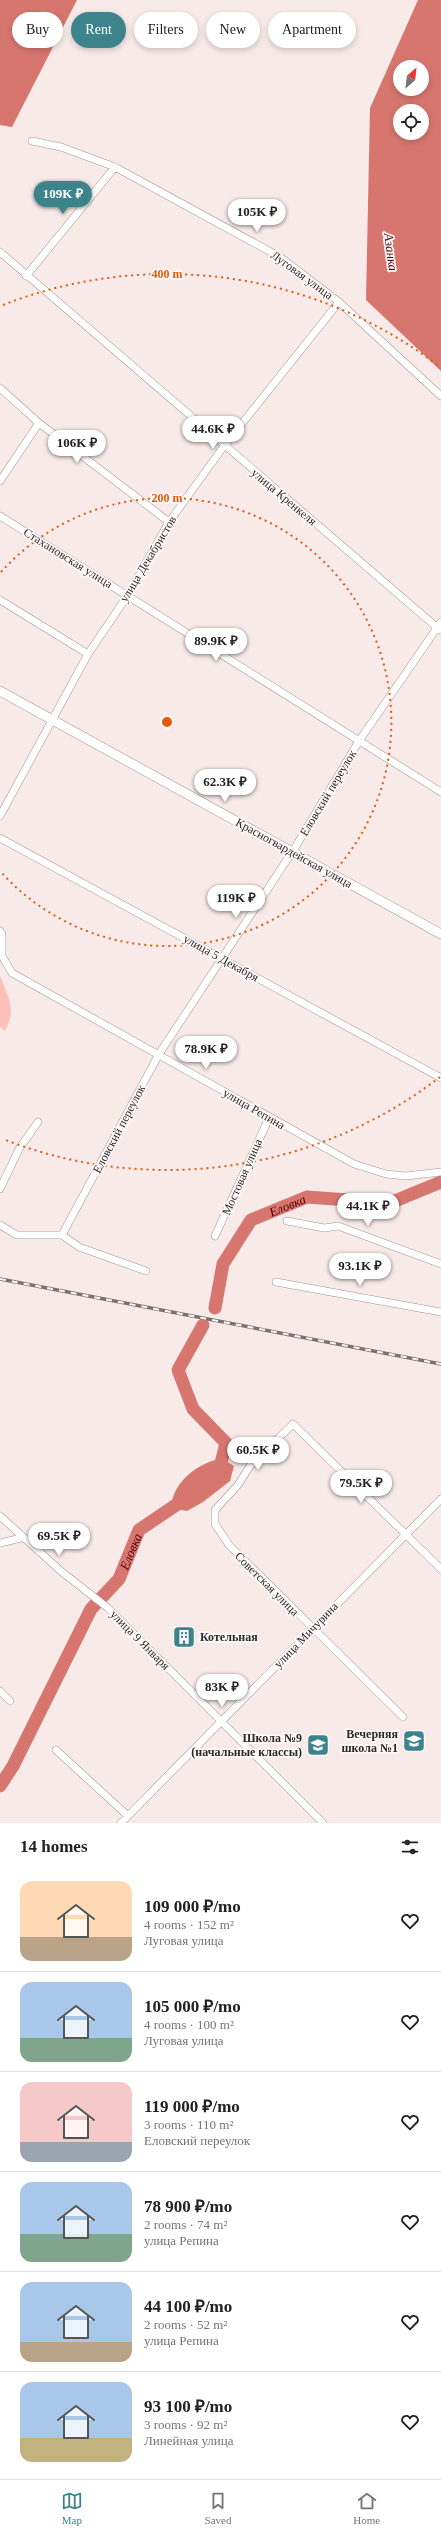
<!DOCTYPE html>
<html lang="en">
<head>
<meta charset="utf-8">
<style>
	:root { --surface:#fff; --page:#f2f2f2; --text:#202124; --muted:#757577; --line:#e0e0e0; --accent:#3c838c }
	body { margin:0; font-family:"Times New Roman",serif; background:var(--page); color:var(--text); height:100vh; display:flex; flex-direction:column; font-size:15px; white-space:nowrap }
	* { box-sizing:border-box; margin:0 }
	p { font-size:13px; color:var(--muted) }
	.icon { flex:none; width:22px; height:22px; fill:none; stroke:currentColor; stroke-width:2; stroke-linecap:round; stroke-linejoin:round }
	.map { position:relative; height:1823px; overflow:hidden }
	.side { display:flex; flex-direction:column; background:var(--surface); flex:1 }
	.side>* { flex:none }
	.hud { position:absolute; left:12px; top:12px; width:417px; height:36px; display:flex; gap:8px }
	.needle { width:26px; rotate:28deg }
	.fabs { position:absolute; left:393px; top:60px; display:grid; gap:8px }
	.fabs a { display:grid; place-items:center; width:36px; height:36px; border-radius:50%; background:var(--surface); box-shadow:0 2px 6px #0003; font-size:20px }
	.price { position:absolute; translate:-50% -34px; padding:0 9px; border-radius:14px; background:#fff; color:#222; font-size:13px; line-height:26px; filter:drop-shadow(0 1px 2px #0008) }
	.price::after { content:''; position:absolute; left:50%; top:24px; width:12px; height:9px; margin-left:-6px; background:inherit; clip-path:polygon(0 0,100% 0,50% 100%) }
	.price.current { background:var(--accent); color:#fff }
	ul { padding:0; list-style:none }
	li { display:flex; align-items:center; gap:12px; height:100px; padding:0 20px }
	li+li { border-top:1px solid var(--line) }
	li span { display:grid; place-items:center; flex:none; width:112px; height:80px; border-radius:12px; color:#555 }
	li>.icon { margin-inline-start:auto }
	span .icon { width:48px; height:48px; fill:#fffc; stroke-width:1 }
	li b { font-size:17px }
	h2 { display:flex; justify-content:space-between; align-items:center; height:48px; padding:0 20px; font-size:17px }
	.chip { padding:0 14px; border-radius:18px; background:var(--surface); box-shadow:0 2px 6px #0003; font-size:14px; line-height:36px }
	.chip.current { background:var(--accent); color:#fff }
	.tab-bar { display:flex; justify-content:space-around; align-items:center; height:56px; border-top:1px solid var(--line); background:var(--surface); font-size:11px; color:var(--muted) }
	.tab-bar a { display:grid; justify-items:center; gap:2px }
	.tab-bar .current { color:var(--accent) }
	.map>svg:first-child { display:block }
	.green { fill:#fdbfb9 }
	.water { fill:#d7766f; fill-rule:evenodd }
	.lines { fill:none; stroke-linecap:round; stroke-linejoin:round }
	.river { stroke:#d7766f; stroke-width:13 }
	.minor-casing { stroke:#a19593; stroke-width:8 }
	.major-casing { stroke:#a19593; stroke-width:10 }
	.minor { stroke:#fff; stroke-width:7 }
	.major { stroke:#fff; stroke-width:9 }
	.rail-casing { stroke:#797171; stroke-width:3.5 }
	.rail { stroke:#fff9f9; stroke-width:2; stroke-dasharray:6; stroke-linecap:butt }
	.ring { fill:none; stroke:#e8590c; stroke-width:2; stroke-dasharray:2 4 }
	.labels { text-anchor:middle; dominant-baseline:central; stroke-width:3.5; stroke-linejoin:round; paint-order:stroke }
	.street-label { font-size:12px; fill:#2c2727; stroke:#fff9f9 }
	.poi-label { font-size:12px; font-weight:bold; fill:#2c2727; stroke:#fff9f9; text-anchor:end }
	.water-label { font-size:13px; font-style:italic; fill:#5a0006; stroke:#fff9f9 }
	.centre { fill:#e8590c; stroke:#fff9f9; stroke-width:2 }
	.ring-label { font-size:12px; text-anchor:middle; font-weight:bold; fill:#e8590c; stroke:#fff9f9; stroke-width:3.5; stroke-linejoin:round; paint-order:stroke }
</style>
</head>
<body>
<div class="map">
<svg width="441" height="1823" viewBox="0 0 441 1823">
	<rect width="100%" height="100%" fill="#f7eae9"/>
	<path class="green" d="M 0,976 C 8,997 17,1009 5,1031 L 0,1026 Z"/>
	<path class="water" d="M 0,0 L 77,0 L 12,127 L 0,125 Z
		M 418,0 L 441,0 L 441,371 L 366,300 L 370,108 ZM 400,67 L 422,67 L 422,89 L 400,89 ZM 400,111 L 422,111 L 422,133 L 400,133 Z
		M 222,1458 L 234,1466 L 230,1481 L 203,1502 L 187,1511 L 171,1508 C 173,1481 197,1464 222,1458 Z"/>
	<g class="lines">
		<g class="river">
			<path id="s1" d="M 215,1308 L 223,1264 L 251,1220 L 307,1197 L 390,1203 L 441,1182"/>
			<path d="M 203,1325 L 178,1370 L 193,1409 L 226,1443 L 218,1475"/>
			<path id="s2" d="M 0,1786 L 13,1766 L 91,1609 L 119,1579 L 139,1530 L 185,1499"/>
		</g>
		<g class="minor-casing">
			<path id="minor" d="M 32,141 L 61,147 L 115,167 L 280,257 L 339,302 L 441,396
				M 0,252 L 440,630
				M 26,276 L 115,167
				M 0,388 L 39,423 L 169,522
				M 0,481 L 39,423
				M 0,516 L 441,792
				M 0,600 L 88,654
				M 0,816 L 88,654 L 128,595 L 169,522 L 224,446 L 339,302
				M 0,838 L 441,1078
				M 0,931 L 2,934 L 2,956 L 12,973 L 354,1164 L 386,1174 L 406,1176 L 441,1172
				M 0,1189 L 19,1149 L 38,1122
				M 287,1221 L 324,1228 L 338,1226 L 441,1264
				M 0,1225 L 17,1235 L 62,1235 L 79,1247 L 146,1271
				M 62,1235 L 159,1054 L 296,846 L 359,741 L 441,622
				M 215,1236 L 269,1118
				M 276,1282 L 441,1312
				M 0,1516 L 62,1572 L 108,1608 L 323,1823
				M 0,1543 L 21,1538
				M 0,1691 L 10,1701
				M 403,1717 L 229,1545 L 215,1524 L 215,1510 L 238,1485 L 250,1466 L 293,1424 L 441,1569
				M 56,1750 L 128,1816
				M 121,1823 L 441,1499"/>
		</g>
		<g class="major-casing">
			<path id="major" d="M 0,691 L 441,934"/>
		</g>
		<use href="#minor" class="minor"/>
		<use href="#major" class="major"/>
		<g class="rail-casing">
			<path id="rail" d="M 0,1279 L 441,1364"/>
		</g>
		<use href="#rail" class="rail"/>
	</g>
	<g class="ring">
		<path d="M1 572A224 224 0 1 1 1 872"/>
		<path d="M440 1077A448 448 0 0 1 3 1139M3 305A448 448 0 0 1 440 367"/>
	</g>
	<defs>
		<g id="building-square" transform="scale(1.15)"><rect x="-9" y="-9" width="18" height="18" rx="4" fill="#3c838c" stroke="#fff9f9"/><path d="M-4-6H4V6H1V3H-1V6H-4ZM-2.5-4.3h1.7v1.8h-1.7ZM.8-4.3h1.7v1.8H.8ZM-2.5-1h1.7V.8h-1.7ZM.8-1h1.7V.8H.8Z" fill="#fff"/></g>
		<g id="school-square" transform="scale(1.15)"><rect x="-9" y="-9" width="18" height="18" rx="4" fill="#3c838c" stroke="#fff9f9"/><path d="M0-5L7-2L0 1L-7-2ZM-4 1L0 2.5L4 1V4Q0 6-4 4Z" fill="#fff"/></g>
	</defs>
	<g fill-rule="evenodd">
		<use href="#building-square" x="184" y="1637"/>
		<use href="#school-square" x="414" y="1741"/>
		<use href="#school-square" x="318" y="1745"/>
	</g>
	<g class="labels">
		<g class="street-label">
			<text transform="translate(302 275) rotate(36)">Луговая улица</text>
			<text transform="translate(284 497) rotate(40)">улица Кренкеля</text>
			<text transform="translate(68 558) rotate(32)">Стахановская улица</text>
			<text transform="translate(148 559) rotate(-59)">улица Декабристов</text>
			<text transform="translate(328 793) rotate(-59)">Еловский переулок</text>
			<text transform="translate(294 853) rotate(29)">Красногвардейская улица</text>
			<text transform="translate(221 958) rotate(29)">улица 5 Декабря</text>
			<text transform="translate(254 1109) rotate(30)">улица Репина</text>
			<text transform="translate(119 1129) rotate(-62)">Еловский переулок</text>
			<text transform="translate(242 1177) rotate(-66)">Мостовая улица</text>
			<text transform="translate(267 1584) rotate(45)">Советская улица</text>
			<text transform="translate(306 1635) rotate(-46)">улица Мичурина</text>
			<text transform="translate(140 1640) rotate(45)">улица 9 Января</text>
		</g>
		<g class="poi-label">
			<text x="200" y="1637" text-anchor="start">Котельная</text>
			<text x="398" y="1734">Вечерняя<tspan x="398" dy="14">школа №1</tspan></text>
			<text x="302" y="1738">Школа №9<tspan x="302" dy="14">(начальные классы)</tspan></text>
		</g>
		<g class="water-label">
			<text transform="translate(391 252) rotate(82)">Азанка</text>
			<text stroke="none"><textPath href="#s1" startOffset="136">Еловка</textPath></text>
			<text stroke="none"><textPath href="#s2" startOffset="270">Еловка</textPath></text>
		</g>
	</g>
	<circle cx="167" cy="722" r="6" class="centre"/>
	<g class="ring-label">
		<text x="167" y="278">400 m</text>
		<text x="167" y="502">200 m</text>
	</g>
</svg>
<div class="fabs">
<a><svg class="needle" viewBox="-14 -14 28 28"><path d="M0-13l5 13h-10z" fill="#e53935"/><path d="M0 13l5-13h-10z" fill="#757577"/></svg></a>
<a><svg class="icon" aria-label="locate" viewBox="0 0 24 24"><circle cx="12" cy="12" r="6"/><path d="M12 2v4M12 18v4M2 12h4M18 12h4"/></svg></a>
</div>
<b class="price current" style="left:63px;top:215px">109K ₽</b>
<b class="price" style="left:257px;top:233px">105K ₽</b>
<b class="price" style="left:213px;top:450px">44.6K ₽</b>
<b class="price" style="left:77px;top:464px">106K ₽</b>
<b class="price" style="left:216px;top:662px">89.9K ₽</b>
<b class="price" style="left:225px;top:803px">62.3K ₽</b>
<b class="price" style="left:236px;top:919px">119K ₽</b>
<b class="price" style="left:206px;top:1070px">78.9K ₽</b>
<b class="price" style="left:368px;top:1227px">44.1K ₽</b>
<b class="price" style="left:360px;top:1287px">93.1K ₽</b>
<b class="price" style="left:258px;top:1471px">60.5K ₽</b>
<b class="price" style="left:361px;top:1504px">79.5K ₽</b>
<b class="price" style="left:59px;top:1557px">69.5K ₽</b>
<b class="price" style="left:222px;top:1708px">83K ₽</b>
<div class="hud">
<a class="chip">Buy</a>
<a class="chip current">Rent</a>
<a class="chip">Filters</a>
<a class="chip">New</a>
<a class="chip">Apartment</a>
</div>
</div>
<section class="side">
<h2>14 homes<svg class="icon" aria-label="filters" viewBox="0 0 24 24"><path d="M4 7h16M4 17h16"/><circle cx="9" cy="7" r="2"/><circle cx="15" cy="17" r="2"/></svg></h2>
<ul>
<li><span style="background:linear-gradient(#ffd9b3 70%,#b9a48a 0)"><svg class="icon" aria-label="home" viewBox="0 0 24 24"><path d="M3 11l9-7 9 7M6 9v11h12V9"/></svg></span><div><b>109 000 ₽/mo</b><p>4 rooms · 152 m²</p><p>Луговая улица</p></div><svg class="icon" aria-label="heart" viewBox="0 0 24 24"><path d="M12 20l-8-8c-3-5 5-10 8-4 3-6 11-1 8 4z"/></svg></li>
<li><span style="background:linear-gradient(#a9c7e8 70%,#7fa58c 0)"><svg class="icon" aria-label="home" viewBox="0 0 24 24"><path d="M3 11l9-7 9 7M6 9v11h12V9"/></svg></span><div><b>105 000 ₽/mo</b><p>4 rooms · 100 m²</p><p>Луговая улица</p></div><svg class="icon" aria-label="heart" viewBox="0 0 24 24"><path d="M12 20l-8-8c-3-5 5-10 8-4 3-6 11-1 8 4z"/></svg></li>
<li><span style="background:linear-gradient(#f6c9c9 75%,#9aa5b1 0)"><svg class="icon" aria-label="home" viewBox="0 0 24 24"><path d="M3 11l9-7 9 7M6 9v11h12V9"/></svg></span><div><b>119 000 ₽/mo</b><p>3 rooms · 110 m²</p><p>Еловский переулок</p></div><svg class="icon" aria-label="heart" viewBox="0 0 24 24"><path d="M12 20l-8-8c-3-5 5-10 8-4 3-6 11-1 8 4z"/></svg></li>
<li><span style="background:linear-gradient(#a9c7e8 65%,#7fa58c 0)"><svg class="icon" aria-label="home" viewBox="0 0 24 24"><path d="M3 11l9-7 9 7M6 9v11h12V9"/></svg></span><div><b>78 900 ₽/mo</b><p>2 rooms · 74 m²</p><p>улица Репина</p></div><svg class="icon" aria-label="heart" viewBox="0 0 24 24"><path d="M12 20l-8-8c-3-5 5-10 8-4 3-6 11-1 8 4z"/></svg></li>
<li><span style="background:linear-gradient(#a9c7e8 75%,#b9a48a 0)"><svg class="icon" aria-label="home" viewBox="0 0 24 24"><path d="M3 11l9-7 9 7M6 9v11h12V9"/></svg></span><div><b>44 100 ₽/mo</b><p>2 rooms · 52 m²</p><p>улица Репина</p></div><svg class="icon" aria-label="heart" viewBox="0 0 24 24"><path d="M12 20l-8-8c-3-5 5-10 8-4 3-6 11-1 8 4z"/></svg></li>
<li><span style="background:linear-gradient(#a9c7e8 70%,#c2b280 0)"><svg class="icon" aria-label="home" viewBox="0 0 24 24"><path d="M3 11l9-7 9 7M6 9v11h12V9"/></svg></span><div><b>93 100 ₽/mo</b><p>3 rooms · 92 m²</p><p>Линейная улица</p></div><svg class="icon" aria-label="heart" viewBox="0 0 24 24"><path d="M12 20l-8-8c-3-5 5-10 8-4 3-6 11-1 8 4z"/></svg></li>
</ul>
</section>
<nav class="tab-bar">
<a class="current"><svg class="icon" aria-label="map" viewBox="0 0 24 24"><path d="M3 6l6-2 6 2 6-2v14l-6 2-6-2-6 2zM9 4v14M15 6v14"/></svg>Map</a>
<a><svg class="icon" aria-label="saved" viewBox="0 0 24 24"><path d="M7 4h10v16l-5-4-5 4z"/></svg>Saved</a>
<a><svg class="icon" aria-label="home" viewBox="0 0 24 24"><path d="M3 11l9-7 9 7M6 9v11h12V9"/></svg>Home</a>
</nav>
</body>
</html>
